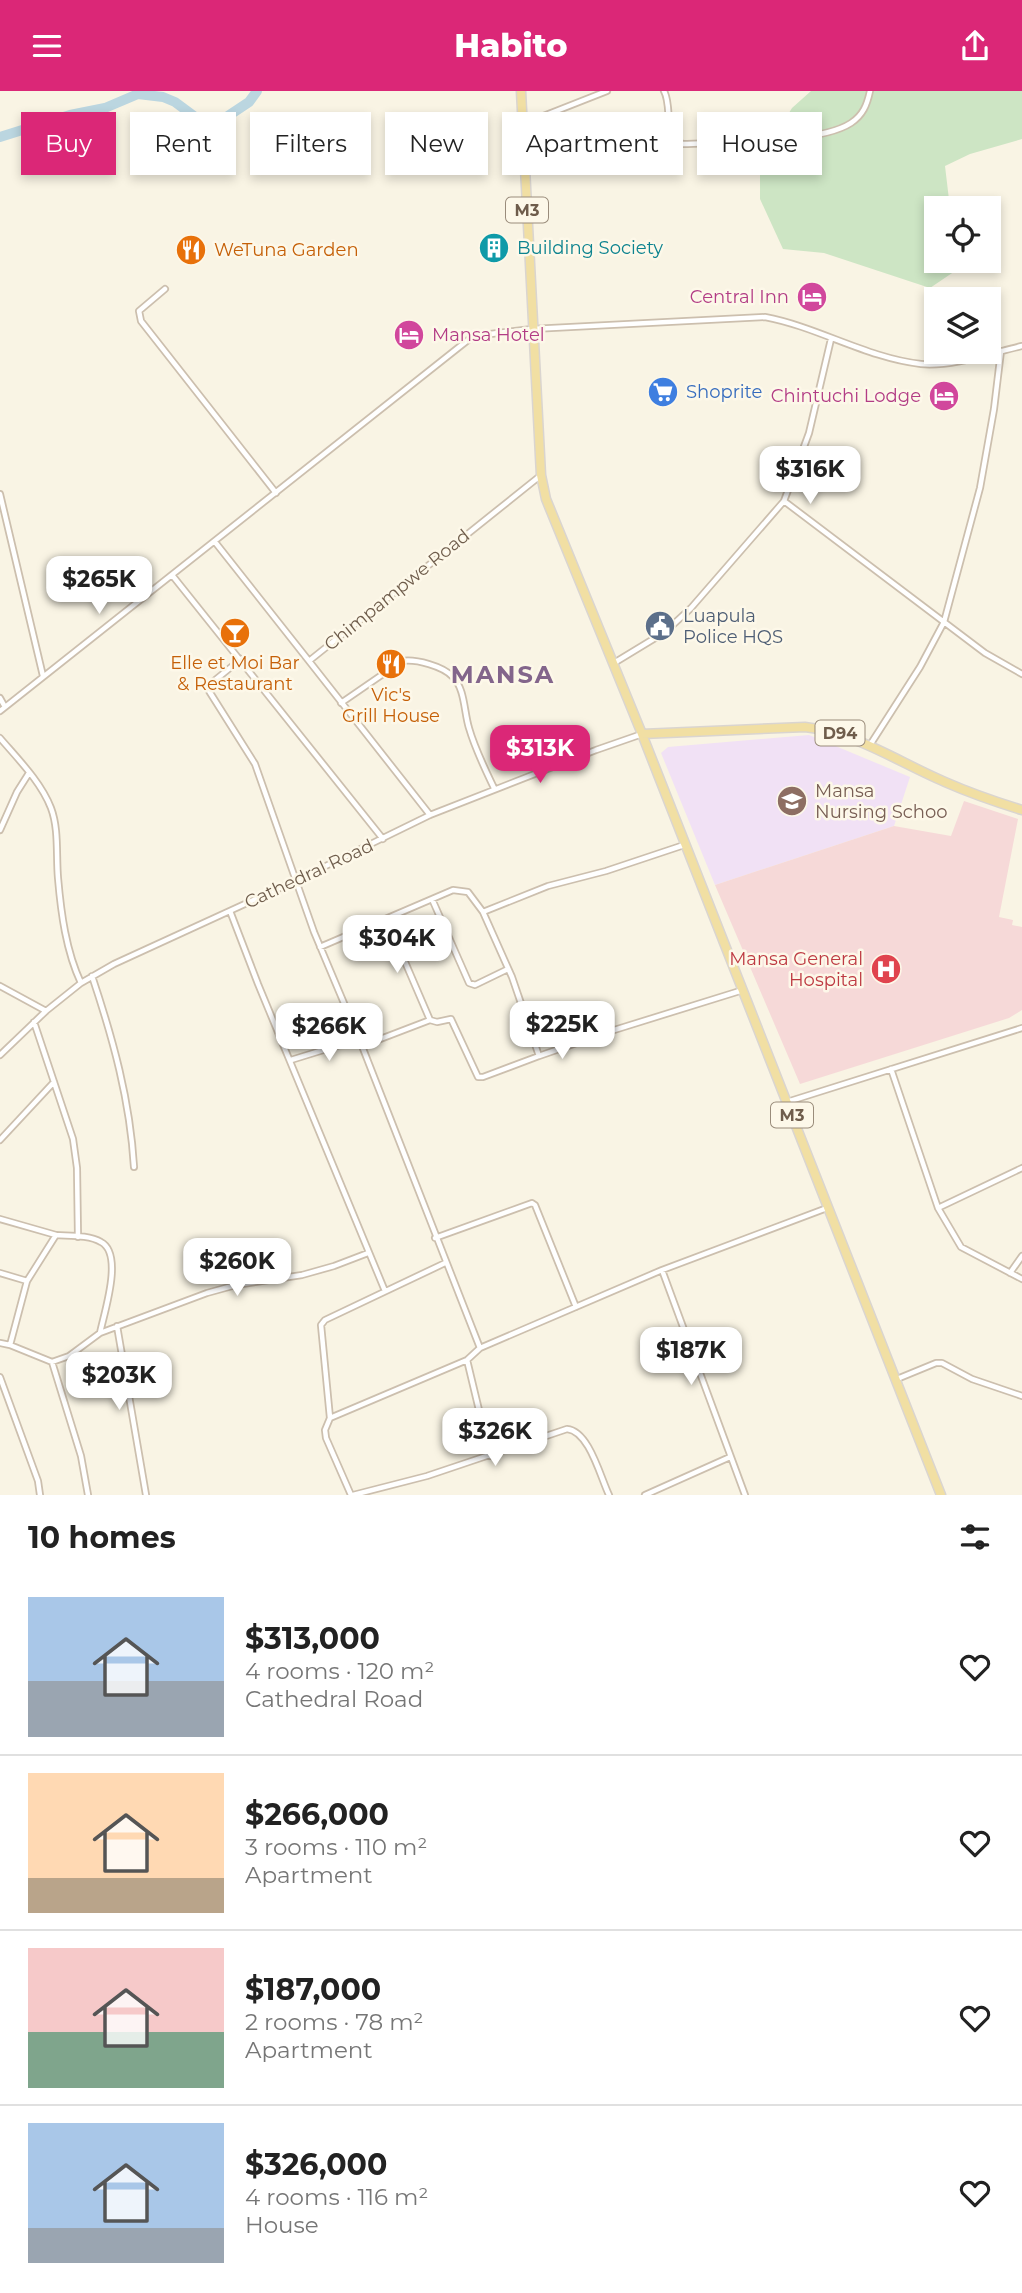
<!DOCTYPE html>
<html lang="en">
<head>
<meta charset="utf-8">
<style>
	:root { --surface:#fff; --page:#f2f2f2; --text:#222; --muted:#767676; --line:#e0e0e0; --accent:#db2777 }
	body { margin:0; font-family:Montserrat,sans-serif; background:var(--page); color:var(--text); height:100vh; display:flex; flex-direction:column; font-size:26px; white-space:nowrap }
	* { box-sizing:border-box; margin:0 }
	p { font-size:23px; color:var(--muted) }
	.icon { flex:none; width:38px; height:38px; fill:none; stroke:currentColor; stroke-width:2; stroke-linecap:round; stroke-linejoin:round }
	.map { position:relative; height:1404px; overflow:hidden }
	.sheet { display:flex; flex-direction:column; background:var(--surface); flex:1 }
	.sheet>* { flex:none }
	.guide { position:absolute; left:21px; top:21px; width:980px; height:63px; display:flex; gap:14px }
	.fabs { position:absolute; left:924px; top:105px; display:grid; gap:14px }
	.fabs a { display:grid; place-items:center; width:77px; height:77px; border-radius:0px; background:var(--surface); box-shadow:0 4px 10px #0003; font-size:35px }
	.price { position:absolute; translate:-50% -60px; padding:0 16px; border-radius:14px; background:#fff; color:#222; font-size:23px; line-height:46px; filter:drop-shadow(0 2px 4px #0008) }
	.price::after { content:''; position:absolute; left:50%; top:42px; width:21px; height:16px; margin-left:-10px; background:inherit; clip-path:polygon(0 0,100% 0,50% 100%) }
	.price.on { background:var(--accent); color:#fff }
	ul { padding:0; list-style:none }
	li { display:flex; align-items:center; gap:21px; height:175px; padding:0 28px }
	li+li { border-top:2px solid var(--line) }
	li span { display:grid; place-items:center; flex:none; width:196px; height:140px; border-radius:0px; color:#555 }
	li>.icon { margin-inline-start:auto }
	span .icon { width:84px; height:84px; fill:#fffc; stroke-width:1 }
	li b { font-size:30px }
	h2 { display:flex; justify-content:space-between; align-items:center; height:84px; padding:0 28px; font-size:30px }
	.pill { padding:0 24px; border-radius:0px; background:var(--surface); box-shadow:0 4px 10px #0003; font-size:24px; line-height:63px }
	.pill.on { background:var(--accent); color:#fff }
	header { display:flex; justify-content:space-between; align-items:center; height:91px; padding:0 28px; background:var(--accent); color:#fff; font-size:32px; font-weight:800 }
	.map>svg:first-child { display:block }
	.education { fill:#f1e1f5 }
	.medical { fill:#f6d9d8 }
	.green { fill:#cde5c4 }
	.lines { fill:none; stroke-linecap:round; stroke-linejoin:round }
	.river { stroke:#bbd6e0; stroke-width:10 }
	.minor-casing { stroke:#ccbfae; stroke-width:8 }
	.primary-casing { stroke:#dad5d0; stroke-width:11 }
	.minor { stroke:#fff; stroke-width:4.5 }
	.primary { stroke:#f1dfa3; stroke-width:8 }
	.labels { text-anchor:middle; dominant-baseline:central; stroke-width:5; stroke-linejoin:round; paint-order:stroke }
	.shield { fill:#fdf8e9; stroke:#9a8c7b; stroke-width:2 }
	.shield-label { font-size:16px; font-weight:bold; fill:#6f5d4c }
	.culture-label { font-size:18px; fill:#0d838f; stroke:#fdf8e9; text-anchor:start }
	.food-label { font-size:18px; fill:#c56008; stroke:#fdf8e9 }
	.hotel-label { font-size:18px; fill:#b23c85; stroke:#fdf8e9; text-anchor:end }
	.shop-label { font-size:18px; fill:#366cbe; stroke:#fdf8e9; text-anchor:start }
	.street-label { font-size:18px; fill:#6f5d4c; stroke:#fdf8e9 }
	.service-label { font-size:18px; fill:#4e5e75; stroke:#fdf8e9; text-anchor:start }
	.education-label { font-size:18px; fill:#785e54; stroke:#fdf8e9; text-anchor:start }
	.health-label { font-size:18px; fill:#be3a42; stroke:#fdf8e9; text-anchor:end }
	.district-label { font-size:24px; font-weight:bold; letter-spacing:2px; fill:#83658b; stroke:#fdf8e9 }
</style>
</head>
<body>
<header><svg class="icon" aria-label="menu" viewBox="0 0 24 24"><path d="M4 6h16M4 12h16M4 18h16"/></svg>Habito<svg class="icon" aria-label="share" viewBox="0 0 24 24"><path d="M12 15V3M7 8l5-5 5 5M5 13v7h14v-7"/></svg></header>
<div class="map">
<svg width="1022" height="1404" viewBox="0 0 1022 1404">
	<rect width="100%" height="100%" fill="#f9f4e4"/>
	<path class="education" d="M 809,644 L 910,686 L 894,735 L 715,794 L 661,662 L 668,656 Z"/>
	<path class="medical" d="M 964,710 L 1018,728 L 999,826 L 1013,829 L 1012,834 L 1022,836 L 1022,919 L 1009,927 L 800,993 L 715,794 L 894,735 L 951,745 Z"/>
	<path class="green" d="M 811,0 L 1022,0 L 1022,48 L 970,63 L 945,75 L 950,117 L 936,117 L 936,170 L 957,170 L 958,178 L 930,197 L 824,162 L 783,158 L 760,108 L 760,69 L 792,17 Z"/>
	<g class="lines">
		<path class="river" d="M 0,46 L 70,24 L 105,17 L 138,3 L 163,6 L 175,11 L 210,37 L 249,11 L 257,0"/>
		<g class="minor-casing">
			<path id="minor" d="M 664,0 C 673,16 662,48 683,53 C 723,51 819,53 851,32 C 863,24 867,14 870,0
				M 523,33 L 607,0
				M 165,198 L 139,220 L 141,230 L 276,402
				M 831,248 L 809,342 L 784,410 L 985,562 L 1022,583
				M 0,403 L 43,585
				M 215,451 L 309,570
				M 172,484 L 383,748
				M 241,568 L 209,594 L 209,600 L 255,673 L 314,841 L 362,955 L 480,1257 L 662,1179 L 827,1117
				M 614,572 L 665,541 L 691,517 L 784,410
				M 0,607 L 5,616
				M 341,612 L 402,570 C 416,568 443,575 453,586 C 465,598 464,621 469,637 C 475,658 485,678 494,697
				M 0,620 L 468,249 L 482,244 L 532,238 L 765,226 C 818,236 867,267 921,273 C 951,276 992,262 1022,255
				M 0,647 C 18,668 41,691 51,717 C 59,738 56,764 58,787 C 61,822 66,860 81,892
				M 870,654 L 920,576 L 944,531 L 980,397 L 994,318 L 1001,260
				M 430,724 L 309,570 L 540,385
				M 0,739 L 17,701 L 29,682
				M 432,808 L 469,892 L 475,894 L 508,878
				M 230,820 L 258,893 L 385,1200
				M 483,821 L 512,886 L 539,965 L 611,940 L 743,899
				M 387,829 L 430,929
				M 320,856 L 453,799 L 468,801 L 483,821 L 548,795 L 606,780 L 684,754
				M 92,885 C 113,948 130,1009 134,1076
				M 0,895 L 46,920
				M 34,931 L 73,1048 L 77,1077 L 78,1146
				M 362,955 L 430,929 L 437,931 L 451,928 L 478,986 L 483,986 L 539,965
				M 0,964 L 46,920 L 81,892 L 114,873 L 295,790 L 430,724 L 596,659 L 642,643
				M 291,969 L 359,948
				M 891,978 L 938,1117 L 1022,1077
				M 787,1011 L 1022,937
				M 0,1049 L 54,991
				M 938,1117 L 961,1156 L 1022,1188
				M 0,1128 L 56,1144 L 27,1190 L 0,1182
				M 435,1147 L 532,1112 L 535,1114 L 576,1216
				M 445,1172 L 325,1229 L 321,1234 L 330,1327 L 467,1269 L 480,1257
				M 662,1179 L 745,1404
				M 1010,1182 L 1022,1165
				M 117,1235 L 146,1404
				M 100,1242 L 207,1202 L 236,1194 L 302,1184 L 334,1175 L 368,1162
				M 0,1252 L 10,1254 L 27,1190
				M 10,1254 L 52,1271 L 69,1265 L 100,1242 C 104,1222 124,1163 101,1151 C 89,1144 70,1145 56,1144
				M 467,1269 L 490,1365
				M 52,1271 L 81,1365 L 88,1404
				M 0,1286 L 38,1390 L 40,1404
				M 897,1288 L 936,1272 L 942,1272 L 972,1288 L 1022,1305
				M 330,1327 L 325,1339 L 326,1347 L 351,1404
				M 353,1404 L 427,1385 L 567,1338 C 589,1340 600,1385 609,1404
				M 645,1404 L 730,1366"/>
		</g>
		<g class="primary-casing">
			<path id="primary" d="M 521,0 L 541,384 L 546,408 L 642,643 L 941,1404
				M 642,643 L 805,636 C 857,642 898,671 945,691 C 970,702 996,711 1022,719"/>
		</g>
		<use href="#minor" class="minor"/>
		<use href="#primary" class="primary"/>
	</g>
	<defs>
		<g id="building-disc" transform="scale(1.575)"><circle r="9.5" fill="#0f9aa8" stroke="#fdf8e9"/><path d="M-4-6H4V6H1V3H-1V6H-4ZM-2.5-4.3h1.7v1.8h-1.7ZM.8-4.3h1.7v1.8H.8ZM-2.5-1h1.7V.8h-1.7ZM.8-1h1.7V.8H.8Z" fill="#fff"/></g>
		<g id="restaurant-disc" transform="scale(1.575)"><circle r="9.5" fill="#e8710a" stroke="#fdf8e9"/><path d="M-5-6h1v4h1v-4h1v4h1v-4h1v5L-1.5 .5V6h-2V.5L-5-1ZM5-6V6H3V1.5H1.5Q1.5-4 5-6Z" fill="#fff"/></g>
		<g id="hotel-disc" transform="scale(1.575)"><circle r="9.5" fill="#d1479c" stroke="#fdf8e9"/><path d="M-6-4.5h1.5V1H6V5H4.5V3h-9V5H-6ZM-4 0a1.8 1.8 0 1 1 3.6 0ZM.5 0V-2.5h3Q6-2.5 6 0Z" fill="#fff"/></g>
		<g id="supermarket-disc" transform="scale(1.575)"><circle r="9.5" fill="#3f7fe0" stroke="#fdf8e9"/><path d="M-6-5.5h2.5l.6 2H6L4.5 2H-2.5L-4.4-4H-6ZM-1.5 3.2a1.3 1.3 0 1 0 .1 0ZM3 3.2a1.3 1.3 0 1 0 .1 0Z" fill="#fff"/></g>
		<g id="civic-disc" transform="scale(1.575)"><circle r="9.5" fill="#5c6f8a" stroke="#fdf8e9"/><path d="M-.6-6.5H3V-4.5H.6V-3L4-1V1h2V6H-6V1h2V-1L-.6-3ZM-1.2 2.5V6h2.4V2.5Z" fill="#fff"/></g>
		<g id="bar-disc" transform="scale(1.575)"><circle r="9.5" fill="#e8710a" stroke="#fdf8e9"/><path d="M-6-5H6L.8 .8V4.5H3.5V6h-7V4.5H-.8V.8Z" fill="#fff"/></g>
		<g id="university-disc" transform="scale(1.575)"><circle r="9.5" fill="#8d6e63" stroke="#fdf8e9"/><path d="M0-5L7-2L0 1L-7-2ZM-4 1L0 2.5L4 1V4Q0 6-4 4Z" fill="#fff"/></g>
		<g id="hospital-disc" transform="scale(1.575)"><circle r="9.5" fill="#e0444e" stroke="#fdf8e9"/><path d="M-5-5h3v3.5h4V-5h3V5h-3V1.5h-4V5h-3Z" fill="#fff"/></g>
	</defs>
	<g fill-rule="evenodd">
		<use href="#building-disc" x="494" y="157"/>
		<use href="#restaurant-disc" x="191" y="159"/>
		<use href="#hotel-disc" x="812" y="206"/>
		<use href="#hotel-disc" x="409" y="244"/>
		<use href="#supermarket-disc" x="663" y="301"/>
		<use href="#hotel-disc" x="944" y="305"/>
		<use href="#civic-disc" x="660" y="535"/>
		<use href="#bar-disc" x="235" y="542"/>
		<use href="#restaurant-disc" x="391" y="573"/>
		<use href="#university-disc" x="792" y="710"/>
		<use href="#hospital-disc" x="886" y="878"/>
	</g>
	<g class="labels">
		<g class="shield">
			<rect x="506" y="106.5" width="42" height="25" rx="5"/>
			<rect x="815.5" y="629.5" width="49" height="25" rx="5"/>
			<rect x="771" y="1011.5" width="42" height="25" rx="5"/>
		</g>
		<g class="shield-label">
			<text x="527" y="119">M3</text>
			<text x="840" y="642">D94</text>
			<text x="792" y="1024">M3</text>
		</g>
		<g class="culture-label">
			<text x="517" y="157">Building Society</text>
		</g>
		<g class="food-label">
			<text x="214" y="159" text-anchor="start">WeTuna Garden</text>
			<text x="235" y="572">Elle et Moi Bar<tspan x="235" dy="21">&amp; Restaurant</tspan></text>
			<text x="391" y="604">Vic's<tspan x="391" dy="21">Grill House</tspan></text>
		</g>
		<g class="hotel-label">
			<text x="789" y="206">Central Inn</text>
			<text x="432" y="244" text-anchor="start">Mansa Hotel</text>
			<text x="921" y="305">Chintuchi Lodge</text>
		</g>
		<g class="shop-label">
			<text x="686" y="301">Shoprite</text>
		</g>
		<g class="street-label">
			<text transform="translate(397 499) rotate(-39)">Chimpampwe Road</text>
			<text transform="translate(309 783) rotate(-25)">Cathedral Road</text>
		</g>
		<g class="service-label">
			<text x="683" y="525">Luapula<tspan x="683" dy="21">Police HQS</tspan></text>
		</g>
		<g class="education-label">
			<text x="815" y="700">Mansa<tspan x="815" dy="21">Nursing Schoo</tspan></text>
		</g>
		<g class="health-label">
			<text x="863" y="868">Mansa General<tspan x="863" dy="21">Hospital</tspan></text>
		</g>
		<g class="district-label">
			<text x="503" y="583">MANSA</text>
		</g>
	</g>
</svg>
<div class="fabs">
<a><svg class="icon" aria-label="locate" viewBox="0 0 24 24"><circle cx="12" cy="12" r="6"/><path d="M12 2v4M12 18v4M2 12h4M18 12h4"/></svg></a>
<a><svg class="icon" aria-label="layers" viewBox="0 0 24 24"><path d="M12 4l9 5-9 5-9-5zM3 14l9 5 9-5"/></svg></a>
</div>
<b class="price" style="left:810px;top:415px">$316K</b>
<b class="price" style="left:99px;top:525px">$265K</b>
<b class="price on" style="left:540px;top:694px">$313K</b>
<b class="price" style="left:397px;top:884px">$304K</b>
<b class="price" style="left:562px;top:970px">$225K</b>
<b class="price" style="left:329px;top:972px">$266K</b>
<b class="price" style="left:237px;top:1207px">$260K</b>
<b class="price" style="left:691px;top:1296px">$187K</b>
<b class="price" style="left:119px;top:1321px">$203K</b>
<b class="price" style="left:495px;top:1377px">$326K</b>
<div class="guide">
<a class="pill on">Buy</a>
<a class="pill">Rent</a>
<a class="pill">Filters</a>
<a class="pill">New</a>
<a class="pill">Apartment</a>
<a class="pill">House</a>
</div>
</div>
<section class="sheet">
<h2>10 homes<svg class="icon" aria-label="filters" viewBox="0 0 24 24"><path d="M4 7h16M4 17h16"/><circle cx="9" cy="7" r="2"/><circle cx="15" cy="17" r="2"/></svg></h2>
<ul>
<li><span style="background:linear-gradient(#a9c7e8 60%,#9aa5b1 0)"><svg class="icon" aria-label="home" viewBox="0 0 24 24"><path d="M3 11l9-7 9 7M6 9v11h12V9"/></svg></span><div><b>$313,000</b><p>4 rooms · 120 m²</p><p>Cathedral Road</p></div><svg class="icon" aria-label="heart" viewBox="0 0 24 24"><path d="M12 20l-8-8c-3-5 5-10 8-4 3-6 11-1 8 4z"/></svg></li>
<li><span style="background:linear-gradient(#ffd9b3 75%,#b9a48a 0)"><svg class="icon" aria-label="home" viewBox="0 0 24 24"><path d="M3 11l9-7 9 7M6 9v11h12V9"/></svg></span><div><b>$266,000</b><p>3 rooms · 110 m²</p><p>Apartment</p></div><svg class="icon" aria-label="heart" viewBox="0 0 24 24"><path d="M12 20l-8-8c-3-5 5-10 8-4 3-6 11-1 8 4z"/></svg></li>
<li><span style="background:linear-gradient(#f6c9c9 60%,#7fa58c 0)"><svg class="icon" aria-label="home" viewBox="0 0 24 24"><path d="M3 11l9-7 9 7M6 9v11h12V9"/></svg></span><div><b>$187,000</b><p>2 rooms · 78 m²</p><p>Apartment</p></div><svg class="icon" aria-label="heart" viewBox="0 0 24 24"><path d="M12 20l-8-8c-3-5 5-10 8-4 3-6 11-1 8 4z"/></svg></li>
<li><span style="background:linear-gradient(#a9c7e8 75%,#9aa5b1 0)"><svg class="icon" aria-label="home" viewBox="0 0 24 24"><path d="M3 11l9-7 9 7M6 9v11h12V9"/></svg></span><div><b>$326,000</b><p>4 rooms · 116 m²</p><p>House</p></div><svg class="icon" aria-label="heart" viewBox="0 0 24 24"><path d="M12 20l-8-8c-3-5 5-10 8-4 3-6 11-1 8 4z"/></svg></li>
</ul>
</section>
</body>
</html>
